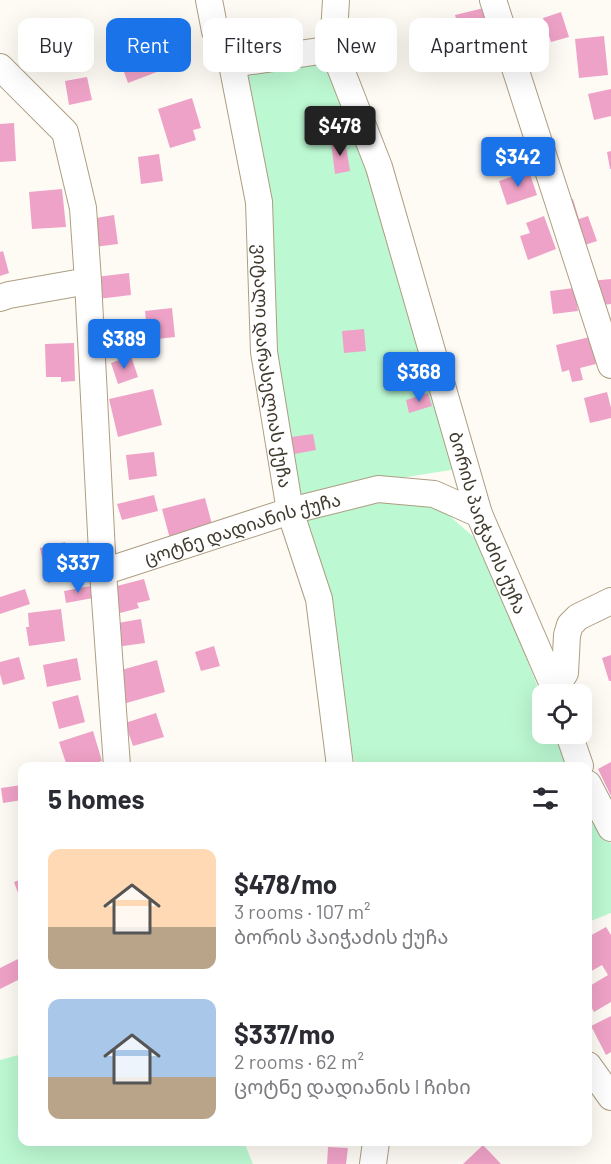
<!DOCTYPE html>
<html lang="en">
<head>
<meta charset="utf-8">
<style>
	:root { --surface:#fff; --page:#f7f7f7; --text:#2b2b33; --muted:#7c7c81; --accent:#1a73e8 }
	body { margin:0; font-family:Barlow,"Noto Sans Georgian",sans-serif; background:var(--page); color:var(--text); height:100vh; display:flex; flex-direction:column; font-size:22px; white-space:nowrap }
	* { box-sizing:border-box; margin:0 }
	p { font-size:20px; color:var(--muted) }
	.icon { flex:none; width:33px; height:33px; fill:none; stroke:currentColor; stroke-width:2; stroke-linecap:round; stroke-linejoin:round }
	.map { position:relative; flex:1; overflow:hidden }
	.panel { position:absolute; left:18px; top:762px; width:574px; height:384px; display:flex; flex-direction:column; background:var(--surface); border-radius:12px; box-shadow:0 6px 24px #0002 }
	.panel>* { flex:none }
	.hud { position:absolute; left:18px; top:18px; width:576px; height:54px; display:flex; gap:12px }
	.controls { position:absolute; left:532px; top:684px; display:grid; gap:12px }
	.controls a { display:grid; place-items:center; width:60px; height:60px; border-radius:12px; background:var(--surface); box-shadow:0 6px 24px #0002; font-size:30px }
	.price { position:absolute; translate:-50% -51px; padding:0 14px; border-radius:6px; background:var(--accent); color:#fff; font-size:20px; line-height:39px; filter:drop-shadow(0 2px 3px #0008) }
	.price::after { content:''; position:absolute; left:50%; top:36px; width:18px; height:14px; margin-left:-9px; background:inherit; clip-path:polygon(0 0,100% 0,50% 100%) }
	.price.on { background:#222; color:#fff }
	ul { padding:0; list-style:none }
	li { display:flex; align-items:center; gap:18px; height:150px; padding:0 30px }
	li span { display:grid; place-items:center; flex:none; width:168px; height:120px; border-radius:12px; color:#555 }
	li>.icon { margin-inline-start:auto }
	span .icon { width:72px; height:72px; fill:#fffc; stroke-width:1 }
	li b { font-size:26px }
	h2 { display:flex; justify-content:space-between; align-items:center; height:72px; padding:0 30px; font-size:26px }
	.chip { padding:0 21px; border-radius:12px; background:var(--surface); box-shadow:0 6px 24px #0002; font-size:21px; line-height:54px }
	.chip.on { background:var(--accent); color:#fff }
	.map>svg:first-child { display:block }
	.green { fill:#bcf8d2 }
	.building { fill:#efa2c7 }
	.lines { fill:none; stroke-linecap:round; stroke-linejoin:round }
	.minor-casing { stroke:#ad9e82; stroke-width:28 }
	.minor { stroke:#fff; stroke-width:26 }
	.labels { text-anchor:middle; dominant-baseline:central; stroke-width:4.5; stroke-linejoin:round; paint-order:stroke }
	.street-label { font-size:18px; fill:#403a2e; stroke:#fff }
</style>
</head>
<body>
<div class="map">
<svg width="611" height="1164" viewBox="0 0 611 1164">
	<rect width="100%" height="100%" fill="#fefbf5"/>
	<path class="green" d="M 310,60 L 323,65 L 336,82 L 373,174 L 457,469 L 375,482 L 301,499 L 273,335 L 244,72 Z
		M 378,498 L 413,498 L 444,511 L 477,540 L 513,623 L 543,701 L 543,734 L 555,734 L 568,766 L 356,766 L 353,756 L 329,593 L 303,517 Z
		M 588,803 L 611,844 L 611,913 L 588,922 Z
		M 22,1054 L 22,1142 L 244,1142 L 253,1164 L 0,1164 L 0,1060 Z"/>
	<path class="building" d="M 488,7 L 497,42 L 464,51 L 455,15 Z
		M 561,12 L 569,37 L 551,42 L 543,18 Z
		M 604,36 L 608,75 L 579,78 L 575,39 Z
		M 153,48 L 162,70 L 128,83 L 120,61 Z
		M 87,77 L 92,100 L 69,105 L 65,81 Z
		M 611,89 L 611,116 L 594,120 L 588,94 Z
		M 192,98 L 201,128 L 193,130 L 196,140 L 170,148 L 158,109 Z
		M 14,123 L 16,161 L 0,162 L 0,124 Z
		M 345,140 L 350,171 L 335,174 L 331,142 Z
		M 611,151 L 611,169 L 610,169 L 607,152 Z
		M 159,154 L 163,181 L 141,184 L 138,157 Z
		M 529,171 L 537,195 L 507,205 L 499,181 Z
		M 62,189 L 66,227 L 32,229 L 29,192 Z
		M 573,199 L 579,219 L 588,216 L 597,241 L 579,247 L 564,201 Z
		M 114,215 L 118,244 L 94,247 L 90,219 Z
		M 544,216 L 556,249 L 528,260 L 520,236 L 530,233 L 526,223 Z
		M 3,251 L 9,273 L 0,276 L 0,252 Z
		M 129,273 L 131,295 L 98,299 L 96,277 Z
		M 611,279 L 611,304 L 593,306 L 590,281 Z
		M 574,288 L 578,311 L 553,314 L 550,291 Z
		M 172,308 L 175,337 L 148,340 L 145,311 Z
		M 364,329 L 366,351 L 344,353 L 342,331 Z
		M 590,337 L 596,364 L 580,368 L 583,380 L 572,382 L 569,370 L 562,372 L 556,345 Z
		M 74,343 L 75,381 L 61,382 L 61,377 L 46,377 L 45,344 Z
		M 131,356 L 138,377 L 118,384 L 111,363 Z
		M 153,389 L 162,425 L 118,437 L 109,399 Z
		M 607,392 L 611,408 L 611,418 L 590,423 L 584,398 Z
		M 428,393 L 432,406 L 409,413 L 406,400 Z
		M 313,434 L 316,450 L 294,454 L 291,437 Z
		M 154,452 L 157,476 L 129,480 L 126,455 Z
		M 154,495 L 158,511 L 122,520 L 117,504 Z
		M 205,498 L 213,528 L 170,539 L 162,509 Z
		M 65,542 L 73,576 L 48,583 L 40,548 Z
		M 144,579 L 150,600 L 137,603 L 139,608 L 120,613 L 113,587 Z
		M 91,586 L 93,598 L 66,603 L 64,591 Z
		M 25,589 L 30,604 L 0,614 L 0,597 Z
		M 61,609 L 65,641 L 29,646 L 26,627 L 29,627 L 28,613 Z
		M 141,619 L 145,643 L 116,647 L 112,624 Z
		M 214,646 L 220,666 L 201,671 L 195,652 Z
		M 611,655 L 611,681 L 609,681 L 602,658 Z
		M 19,657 L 25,679 L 3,685 L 0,674 L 0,662 Z
		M 77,658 L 81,680 L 47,687 L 43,665 Z
		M 157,660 L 165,692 L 123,704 L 114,672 Z
		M 78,695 L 85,722 L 59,729 L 52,702 Z
		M 156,713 L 164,737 L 133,746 L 125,723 Z
		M 93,731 L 102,761 L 84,766 L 67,766 L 59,742 Z
		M 169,762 L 170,766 L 152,766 L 152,765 Z
		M 611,762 L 611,796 L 598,769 Z
		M 22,785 L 22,800 L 3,803 L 1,788 Z
		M 22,879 L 22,904 L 14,882 Z
		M 606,927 L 611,935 L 611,1002 L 594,1012 L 588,1001 L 588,987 L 608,975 L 602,965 L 588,973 L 588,937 Z
		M 22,957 L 22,978 L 0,989 L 0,968 Z
		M 611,1016 L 611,1052 L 606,1055 L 591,1026 Z
		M 483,1145 L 501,1164 L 463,1164 Z
		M 328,1147 L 348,1148 L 346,1164 L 327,1164 Z"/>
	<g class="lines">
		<g class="minor-casing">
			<g id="minor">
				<path id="s1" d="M 209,0 L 215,31 L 232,64 L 259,202 L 264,352 L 290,511 L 319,599 L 340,766"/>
				<path id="s2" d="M 336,0 L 333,49 L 379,167 L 479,514 L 557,694"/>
				<path d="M 493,0 L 611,365"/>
				<path d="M 232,64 L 333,49"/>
				<path d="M 0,67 L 65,132 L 83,208 L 88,281 L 103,572 L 117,766"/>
				<path d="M 0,298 L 9,295 L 88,281"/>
				<path id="s3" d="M 103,572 L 290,511 L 378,489 L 434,494 L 479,514"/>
				<path d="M 555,688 L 565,673 L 567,635 L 570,625 L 578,617 L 611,601"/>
				<path d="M 569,734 L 580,766"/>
				<path d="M 588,784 L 611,828"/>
				<path d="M 588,1065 L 611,1097"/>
				<path d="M 373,1164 L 376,1142"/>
			</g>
		</g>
		<use href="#minor" class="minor"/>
	</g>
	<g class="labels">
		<g class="street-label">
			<text stroke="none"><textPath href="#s1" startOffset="374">ვიტალი დარასელიას ქუჩა</textPath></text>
			<text stroke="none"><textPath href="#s2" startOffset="548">ბორის პაიჭაძის ქუჩა</textPath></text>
			<text stroke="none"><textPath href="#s3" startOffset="146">ცოტნე დადიანის ქუჩა</textPath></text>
		</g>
	</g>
</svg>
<div class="controls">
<a><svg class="icon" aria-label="locate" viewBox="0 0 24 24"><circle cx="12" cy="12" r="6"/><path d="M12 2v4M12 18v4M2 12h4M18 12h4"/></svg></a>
</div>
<b class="price on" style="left:340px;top:157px">$478</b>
<b class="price" style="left:518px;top:188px">$342</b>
<b class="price" style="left:124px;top:370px">$389</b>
<b class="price" style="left:419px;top:403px">$368</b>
<b class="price" style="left:78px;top:594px">$337</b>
<div class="hud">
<a class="chip">Buy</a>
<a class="chip on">Rent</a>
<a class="chip">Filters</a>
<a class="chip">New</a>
<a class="chip">Apartment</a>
</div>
<section class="panel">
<h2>5 homes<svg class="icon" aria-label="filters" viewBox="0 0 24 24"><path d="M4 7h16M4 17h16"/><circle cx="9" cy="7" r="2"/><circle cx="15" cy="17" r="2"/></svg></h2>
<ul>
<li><span style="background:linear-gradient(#ffd9b3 65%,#b9a48a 0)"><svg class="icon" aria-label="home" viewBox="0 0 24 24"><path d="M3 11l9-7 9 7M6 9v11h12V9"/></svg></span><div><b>$478/mo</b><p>3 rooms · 107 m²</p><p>ბორის პაიჭაძის ქუჩა</p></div></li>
<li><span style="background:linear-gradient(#a9c7e8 65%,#b9a48a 0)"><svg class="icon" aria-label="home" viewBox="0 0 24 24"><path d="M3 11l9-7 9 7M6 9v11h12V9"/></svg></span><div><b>$337/mo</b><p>2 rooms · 62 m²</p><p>ცოტნე დადიანის I ჩიხი</p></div></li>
</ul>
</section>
</div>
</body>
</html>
